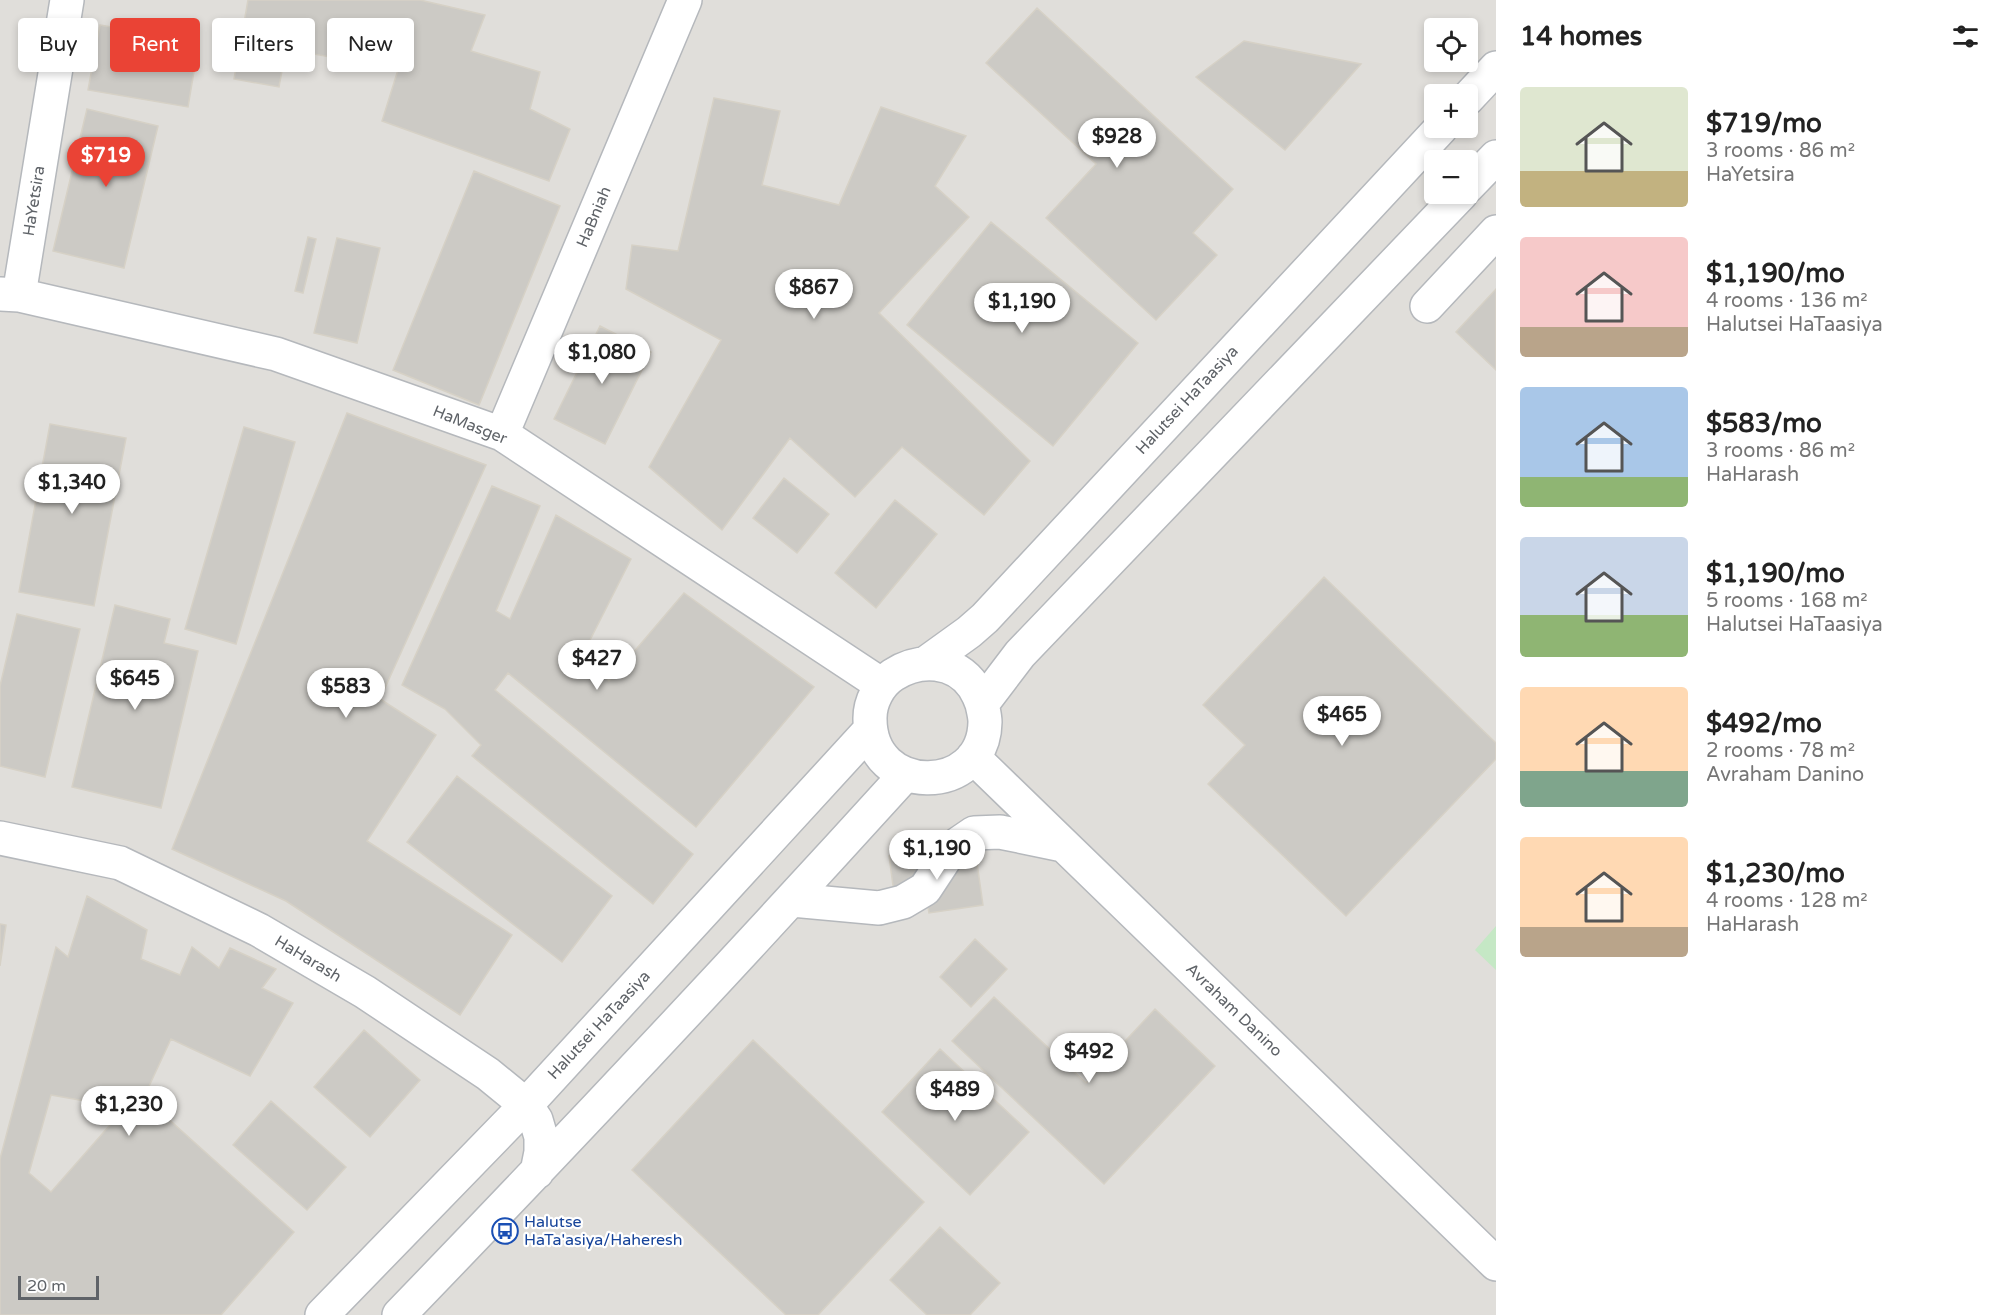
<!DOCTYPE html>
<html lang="en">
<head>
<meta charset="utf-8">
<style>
	:root { --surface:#fff; --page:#f6f6f6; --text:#222; --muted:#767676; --accent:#ea4335 }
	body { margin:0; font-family:"Varela Round",sans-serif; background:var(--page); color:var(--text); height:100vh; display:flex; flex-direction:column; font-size:22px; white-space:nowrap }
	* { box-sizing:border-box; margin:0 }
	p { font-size:20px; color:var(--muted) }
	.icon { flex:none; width:33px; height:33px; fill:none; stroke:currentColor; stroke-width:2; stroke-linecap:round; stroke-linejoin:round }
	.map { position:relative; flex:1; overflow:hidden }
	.details { display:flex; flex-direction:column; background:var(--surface); width:510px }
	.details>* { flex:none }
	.banner { position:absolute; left:18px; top:18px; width:570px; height:54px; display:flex; gap:12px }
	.controls { position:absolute; left:1424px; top:18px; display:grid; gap:12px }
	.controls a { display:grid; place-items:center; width:54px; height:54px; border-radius:6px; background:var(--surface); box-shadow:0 3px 9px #0003; font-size:30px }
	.scale { position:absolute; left:18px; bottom:15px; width:81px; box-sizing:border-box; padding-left:6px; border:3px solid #5f6368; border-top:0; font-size:16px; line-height:21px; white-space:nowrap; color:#5f6368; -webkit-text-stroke:4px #fff; paint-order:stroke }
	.price { position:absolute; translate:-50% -51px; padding:0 14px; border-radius:21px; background:#fff; color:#222; font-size:20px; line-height:39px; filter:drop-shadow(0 2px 3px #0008) }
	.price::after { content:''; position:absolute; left:50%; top:36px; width:18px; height:14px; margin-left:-9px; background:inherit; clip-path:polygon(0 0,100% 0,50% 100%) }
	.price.on { background:var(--accent); color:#fff }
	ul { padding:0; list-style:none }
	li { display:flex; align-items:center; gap:18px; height:150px; padding:0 24px }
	li span { display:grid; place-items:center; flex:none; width:168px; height:120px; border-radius:6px; color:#555 }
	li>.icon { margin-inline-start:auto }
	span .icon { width:72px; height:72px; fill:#fffc; stroke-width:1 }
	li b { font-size:26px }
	h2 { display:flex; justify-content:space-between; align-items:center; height:72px; padding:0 24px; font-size:26px }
	.tag { padding:0 21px; border-radius:6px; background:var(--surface); box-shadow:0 3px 9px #0003; font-size:21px; line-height:54px }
	.tag.on { background:var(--accent); color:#fff }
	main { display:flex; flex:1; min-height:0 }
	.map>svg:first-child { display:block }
	.industrial { fill:#e0deda; fill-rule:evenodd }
	.green { fill:#c5e8c5 }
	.building { fill:#cccac5; stroke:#d6d1c6; stroke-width:1.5; fill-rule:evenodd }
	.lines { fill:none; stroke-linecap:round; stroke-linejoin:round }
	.minor-casing { stroke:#b5b8bc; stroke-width:36 }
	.minor { stroke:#fff; stroke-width:33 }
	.labels { text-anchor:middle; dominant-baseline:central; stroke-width:4.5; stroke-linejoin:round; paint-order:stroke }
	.street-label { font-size:16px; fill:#5f6368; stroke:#fff }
	.transit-label { font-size:16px; fill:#164399; stroke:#fff; text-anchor:start }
</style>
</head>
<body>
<main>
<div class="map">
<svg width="1496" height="1315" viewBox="0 0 1496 1315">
	<rect width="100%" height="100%" fill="#f1efe8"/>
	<path class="industrial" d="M 0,0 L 1496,0 L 1496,1315 L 0,1315 ZM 1434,28 L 1467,28 L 1467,62 L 1434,62 ZM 1434,94 L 1467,94 L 1467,128 L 1434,128 ZM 1434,160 L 1467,160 L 1467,194 L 1434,194 Z"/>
	<path class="green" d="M 1496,926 L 1496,970 L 1475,950 Z"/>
	<path class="building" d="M 248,0 L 420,0 L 485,15 L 471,51 L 540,72 L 530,109 L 570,129 L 549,181 L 382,121 L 407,41 L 365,30 L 358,62 L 286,49 L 279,87 L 234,79 Z
		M 1037,8 L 1233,189 L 1193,233 L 1217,255 L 1156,320 L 1046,218 L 1096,164 L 986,63 Z
		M 100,25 L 199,42 L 188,107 L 88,90 Z
		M 1244,41 L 1361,64 L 1285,150 L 1196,77 Z
		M 714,98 L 780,111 L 762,185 L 839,205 L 881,107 L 966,136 L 935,186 L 969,217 L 879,313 L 1030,461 L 984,515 L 902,447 L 855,497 L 790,438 L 722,530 L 649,467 L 721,340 L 626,289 L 632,245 L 678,251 Z
		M 87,109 L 158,126 L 124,268 L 53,251 Z
		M 474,171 L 560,206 L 479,405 L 393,370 Z
		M 991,222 L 1138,343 L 1053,446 L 907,325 Z
		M 308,237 L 316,239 L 303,293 L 295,291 Z
		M 337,238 L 380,248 L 357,343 L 314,333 Z
		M 1496,289 L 1496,370 L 1456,332 Z
		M 600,326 L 651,352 L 605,444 L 554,419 Z
		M 347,413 L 486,465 L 380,699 L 436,735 L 367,841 L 512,935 L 460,1015 L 286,901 L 172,849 Z
		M 50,424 L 126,438 L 94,606 L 19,592 Z
		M 244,427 L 295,442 L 236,644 L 185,629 Z
		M 784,478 L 829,514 L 797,553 L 753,518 Z
		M 492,486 L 540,506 L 496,611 L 510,619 L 556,515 L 631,559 L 583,654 L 609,681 L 684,593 L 814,687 L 696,827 L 508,673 L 495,690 L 693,854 L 653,904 L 472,756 L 481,745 L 445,709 L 402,685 Z
		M 895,500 L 937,534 L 876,608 L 835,573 Z
		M 1324,577 L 1496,743 L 1496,759 L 1346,916 L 1208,784 L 1245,745 L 1203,705 Z
		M 115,605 L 170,619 L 164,643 L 198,651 L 161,808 L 72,787 Z
		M 17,614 L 80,629 L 45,777 L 0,766 L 0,686 Z
		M 457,776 L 612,896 L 562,962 L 407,842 Z
		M 937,849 L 939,869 L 977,863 L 983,905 L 929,913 L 925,889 L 894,893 L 889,856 Z
		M 87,896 L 147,930 L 141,959 L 180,975 L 192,947 L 219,968 L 230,948 L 276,969 L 262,988 L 293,1003 L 250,1076 L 171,1039 L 144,1097 L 294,1232 L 221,1315 L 0,1315 L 0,1159 L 56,947 L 68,957 ZM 51,1095 L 125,1108 L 51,1192 L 29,1173 Z
		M 0,924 L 6,925 L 0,966 Z
		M 975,939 L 1007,969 L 971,1007 L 940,977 Z
		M 994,997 L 1086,1083 L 1155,1009 L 1215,1066 L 1104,1184 L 952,1041 Z
		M 364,1030 L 420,1080 L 370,1137 L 314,1087 Z
		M 753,1040 L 924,1202 L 818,1315 L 786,1315 L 632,1170 Z
		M 940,1049 L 1029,1132 L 970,1195 L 882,1112 Z
		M 271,1101 L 346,1167 L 307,1210 L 233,1145 Z
		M 940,1227 L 1000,1283 L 970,1315 L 927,1315 L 890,1280 Z"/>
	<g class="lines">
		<g class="minor-casing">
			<path id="minor" d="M 1467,99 L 1496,68
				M 1467,187 L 1496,157
				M 0,294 L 19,295 L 276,354 L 502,434 L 882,685
				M 19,295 L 67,0
				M 1427,306 L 1496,232
				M 502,434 L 685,0
				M 926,663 L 969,632 L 985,618 L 1441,128
				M 982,704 C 980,698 977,692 974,687 C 955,659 919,658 893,675 C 879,684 870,702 870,718 C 869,797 984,797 985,722 C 985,716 983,709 982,704 L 1020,654 L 1461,194
				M 973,757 L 1496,1264
				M 0,838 L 120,863 L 259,930 L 365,992 L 488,1074 L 526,1105 L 536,1120 L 541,1137 L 541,1152 L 537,1172
				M 792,900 L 879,908 L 903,902 L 925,889 L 952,848 L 974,833 L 1000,832 L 1063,845
				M 322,1315 L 526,1105 L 870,730
				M 399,1315 C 570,1138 739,958 905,775"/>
		</g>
		<use href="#minor" class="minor"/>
	</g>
	<defs>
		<g id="bus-ring" transform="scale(1.35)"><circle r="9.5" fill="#fff" stroke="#1a4fb4" stroke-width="1.5"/><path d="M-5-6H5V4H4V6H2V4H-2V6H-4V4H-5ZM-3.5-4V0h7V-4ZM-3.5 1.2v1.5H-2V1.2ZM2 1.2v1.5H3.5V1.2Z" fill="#1a4fb4"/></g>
	</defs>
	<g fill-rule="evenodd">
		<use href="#bus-ring" x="505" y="1231"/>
	</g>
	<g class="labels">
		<g class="street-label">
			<text transform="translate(34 201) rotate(-81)">HaYetsira</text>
			<text transform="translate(594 217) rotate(-67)">HaBniah</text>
			<text transform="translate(1187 400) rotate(-47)">Halutsei HaTaasiya</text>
			<text transform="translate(470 425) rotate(22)">HaMasger</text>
			<text transform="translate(308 959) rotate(31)">HaHarash</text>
			<text transform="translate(1234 1010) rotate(44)">Avraham Danino</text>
			<text transform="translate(599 1025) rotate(-47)">Halutsei HaTaasiya</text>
		</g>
		<g class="transit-label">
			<text x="524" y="1222">Halutse<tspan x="524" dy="18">HaTa'asiya/Haheresh</tspan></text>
		</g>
	</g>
</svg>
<div class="controls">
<a><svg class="icon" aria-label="locate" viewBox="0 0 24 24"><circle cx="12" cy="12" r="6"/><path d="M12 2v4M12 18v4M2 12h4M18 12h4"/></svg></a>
<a>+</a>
<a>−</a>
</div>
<div class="scale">20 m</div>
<b class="price" style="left:1117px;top:169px">$928</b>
<b class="price on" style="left:106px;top:188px">$719</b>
<b class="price" style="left:814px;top:320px">$867</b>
<b class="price" style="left:1022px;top:334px">$1,190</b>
<b class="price" style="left:602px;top:385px">$1,080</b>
<b class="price" style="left:72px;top:515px">$1,340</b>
<b class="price" style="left:597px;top:691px">$427</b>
<b class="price" style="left:135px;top:711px">$645</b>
<b class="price" style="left:346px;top:719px">$583</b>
<b class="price" style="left:1342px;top:747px">$465</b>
<b class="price" style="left:937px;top:881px">$1,190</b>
<b class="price" style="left:1089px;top:1084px">$492</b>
<b class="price" style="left:955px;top:1122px">$489</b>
<b class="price" style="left:129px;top:1137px">$1,230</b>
<div class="banner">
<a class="tag">Buy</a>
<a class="tag on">Rent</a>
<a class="tag">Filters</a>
<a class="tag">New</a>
</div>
</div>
<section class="details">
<h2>14 homes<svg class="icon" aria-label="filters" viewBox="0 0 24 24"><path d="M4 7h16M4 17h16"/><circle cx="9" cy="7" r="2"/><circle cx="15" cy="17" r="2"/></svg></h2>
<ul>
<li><span style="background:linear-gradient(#dfe7d0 70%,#c2b280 0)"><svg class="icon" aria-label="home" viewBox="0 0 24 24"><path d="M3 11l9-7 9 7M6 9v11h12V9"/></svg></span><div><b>$719/mo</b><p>3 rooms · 86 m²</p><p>HaYetsira</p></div></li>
<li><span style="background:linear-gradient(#f6c9c9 75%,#b9a48a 0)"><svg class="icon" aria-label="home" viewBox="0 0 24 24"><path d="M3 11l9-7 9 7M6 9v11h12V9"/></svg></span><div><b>$1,190/mo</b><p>4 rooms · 136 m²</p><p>Halutsei HaTaasiya</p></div></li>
<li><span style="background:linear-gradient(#a9c7e8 75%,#8fb573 0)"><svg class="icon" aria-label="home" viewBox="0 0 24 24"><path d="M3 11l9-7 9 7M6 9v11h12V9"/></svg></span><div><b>$583/mo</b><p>3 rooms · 86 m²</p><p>HaHarash</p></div></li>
<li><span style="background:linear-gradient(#c9d6e8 65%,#8fb573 0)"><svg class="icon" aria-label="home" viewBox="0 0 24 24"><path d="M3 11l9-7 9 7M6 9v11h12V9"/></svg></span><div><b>$1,190/mo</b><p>5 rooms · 168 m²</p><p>Halutsei HaTaasiya</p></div></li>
<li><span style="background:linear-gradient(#ffd9b3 70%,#7fa58c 0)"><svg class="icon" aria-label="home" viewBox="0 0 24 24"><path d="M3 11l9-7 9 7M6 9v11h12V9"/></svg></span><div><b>$492/mo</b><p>2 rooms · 78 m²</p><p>Avraham Danino</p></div></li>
<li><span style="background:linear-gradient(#ffd9b3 75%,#b9a48a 0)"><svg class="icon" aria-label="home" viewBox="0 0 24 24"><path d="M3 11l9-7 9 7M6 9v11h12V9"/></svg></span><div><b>$1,230/mo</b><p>4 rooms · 128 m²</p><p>HaHarash</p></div></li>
</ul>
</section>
</main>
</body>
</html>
